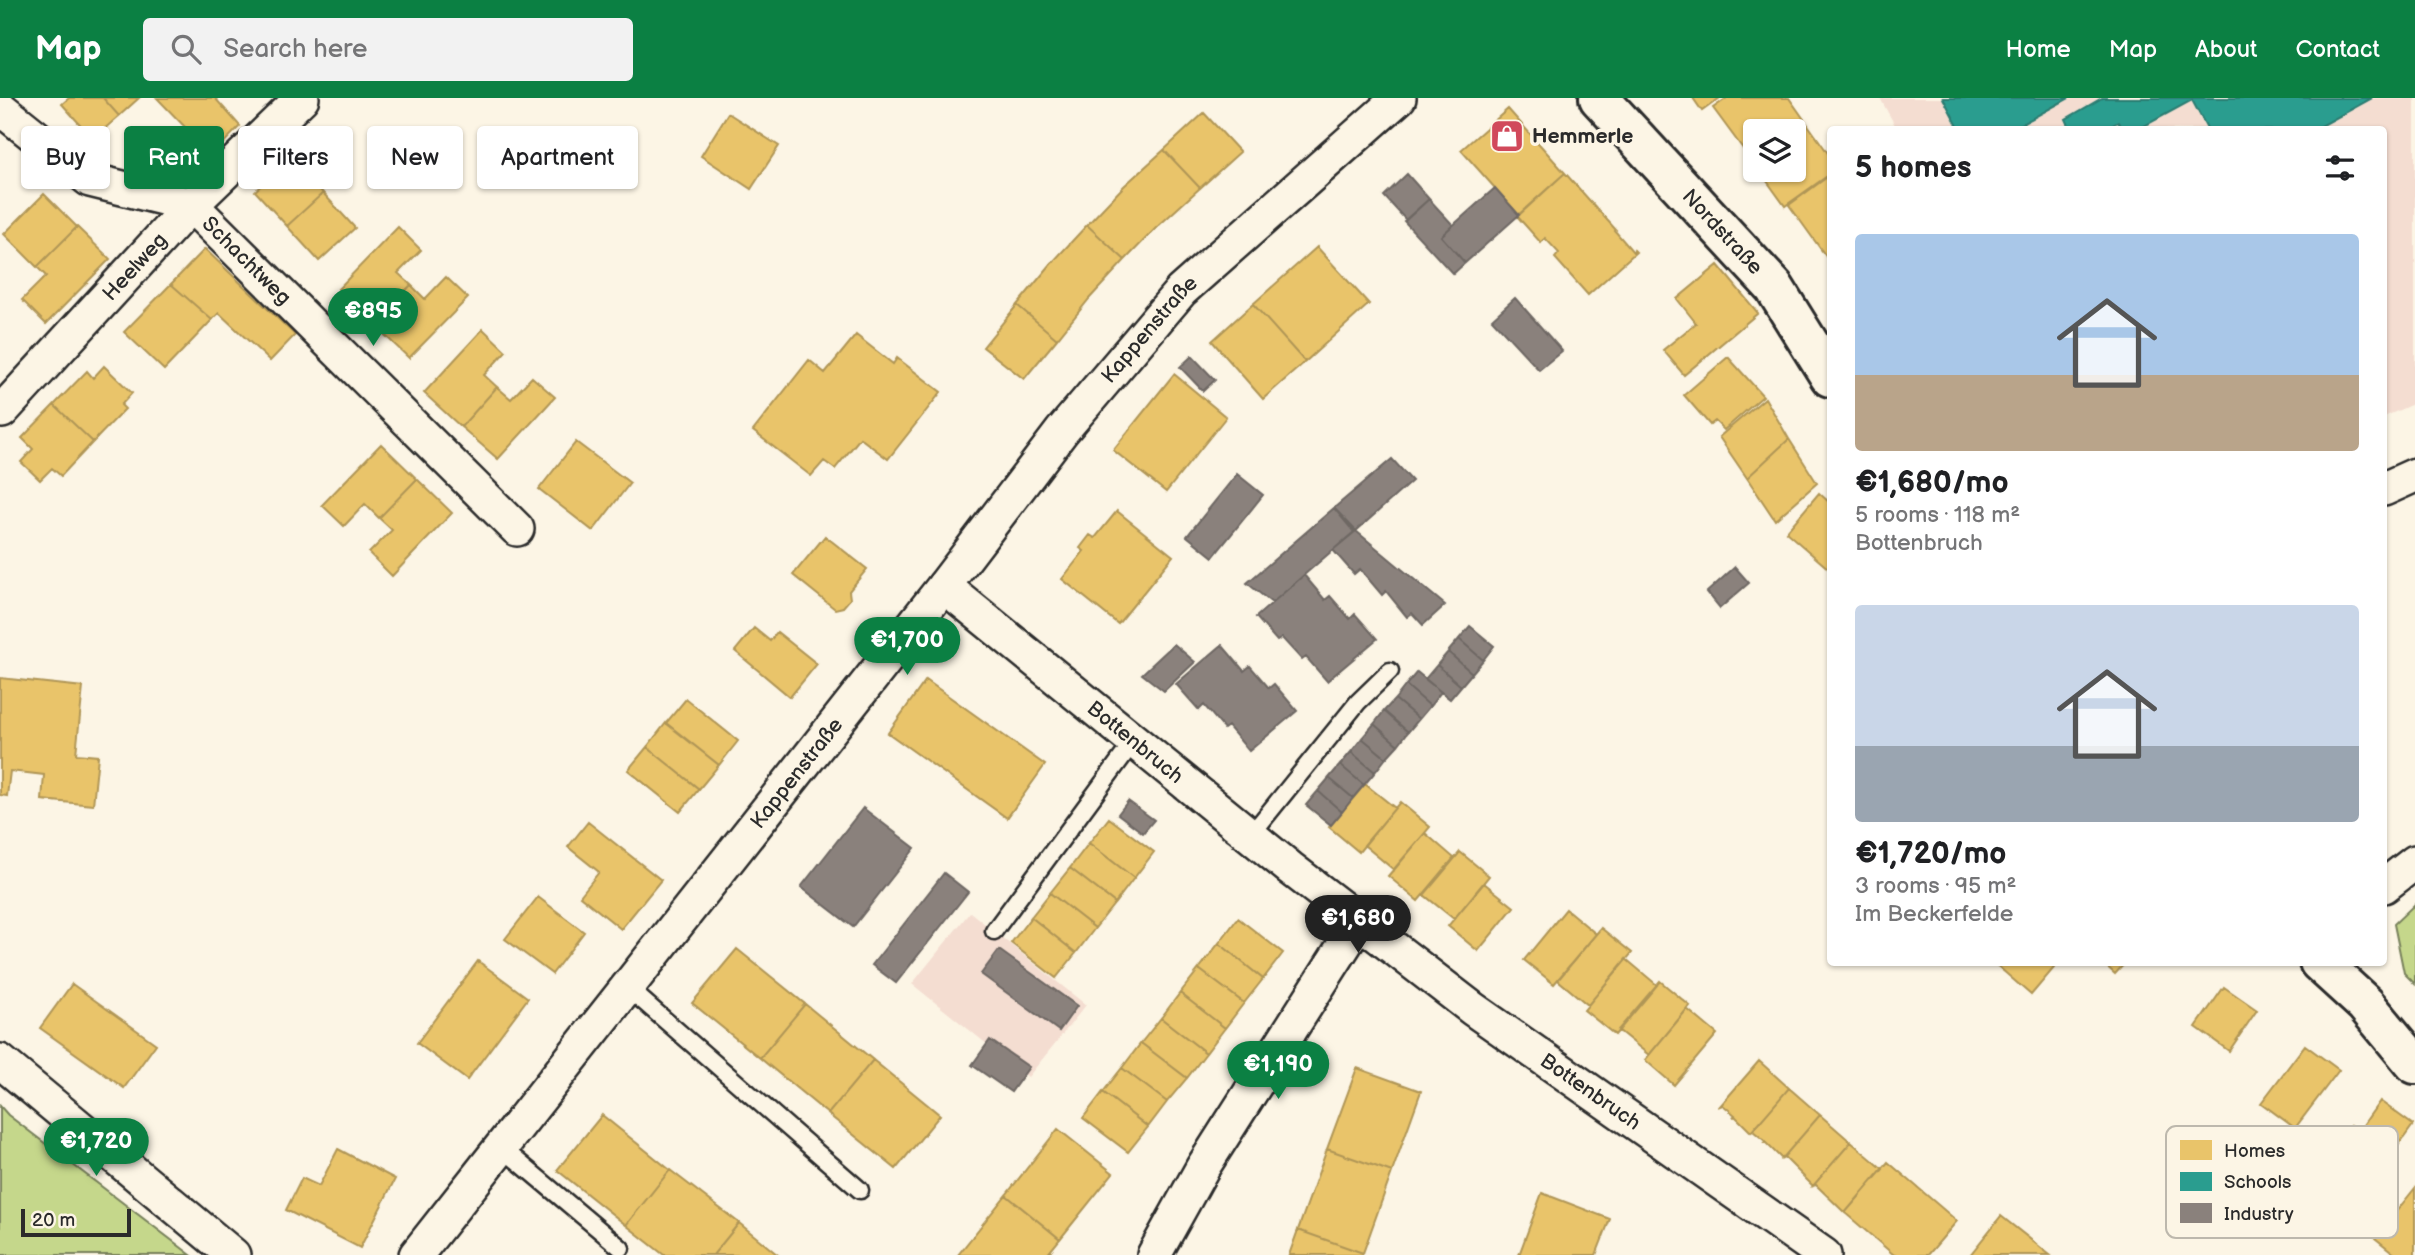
<!DOCTYPE html>
<html lang="en">
<head>
<meta charset="utf-8">
<style>
	:root { --surface:#fff; --page:#f2f2f2; --text:#202124; --muted:#757577; --accent:#0b8043 }
	body { margin:0; font-family:"Balsamiq Sans",sans-serif; background:var(--page); color:var(--text); height:100vh; display:flex; flex-direction:column; font-size:26px; white-space:nowrap }
	* { box-sizing:border-box; margin:0 }
	p { font-size:23px; color:var(--muted) }
	.icon { flex:none; width:38px; height:38px; fill:none; stroke:currentColor; stroke-width:2; stroke-linecap:round; stroke-linejoin:round }
	.map { position:relative; flex:1; overflow:hidden }
	.panel { position:absolute; left:1827px; top:28px; width:560px; height:840px; display:flex; flex-direction:column; background:var(--surface); border-radius:7px; box-shadow:0 2px 5px #0004 }
	.panel>* { flex:none }
	.guide { position:absolute; left:21px; top:28px; width:665px; height:63px; display:flex; gap:14px }
	.fabs { position:absolute; left:1743px; top:21px; display:grid; gap:14px }
	.fabs a { display:grid; place-items:center; width:63px; height:63px; border-radius:7px; background:var(--surface); box-shadow:0 2px 5px #0004; font-size:35px }
	.scale { position:absolute; left:21px; bottom:18px; width:110px; box-sizing:border-box; padding-left:7px; border:4px solid #2b2b2b; border-top:0; font-size:19px; line-height:24px; white-space:nowrap; color:#2b2b2b; -webkit-text-stroke:5px #fcf5e5; paint-order:stroke }
	.price { position:absolute; translate:-50% -60px; padding:0 16px; border-radius:24px; background:var(--accent); color:#fff; font-size:23px; line-height:46px; filter:drop-shadow(0 2px 4px #0008) }
	.price::after { content:''; position:absolute; left:50%; top:42px; width:21px; height:16px; margin-left:-10px; background:inherit; clip-path:polygon(0 0,100% 0,50% 100%) }
	.price.active { background:#222; color:#fff }
	ul { padding:0; list-style:none }
	li { display:grid; align-content:center; gap:14px; height:371px; padding:0 28px }
	li span { display:grid; place-items:center; height:217px; border-radius:7px; color:#555 }
	li>.icon { margin-inline-start:auto }
	span .icon { width:126px; height:126px; fill:#fffc; stroke-width:1 }
	li b { font-size:30px }
	h2 { display:flex; justify-content:space-between; align-items:center; height:84px; padding:0 28px; font-size:30px }
	.chip { padding:0 24px; border-radius:7px; background:var(--surface); box-shadow:0 2px 5px #0004; font-size:24px; line-height:63px }
	.chip.active { background:var(--accent); color:#fff }
	header { display:flex; align-items:center; gap:42px; box-sizing:border-box; height:98px; padding:0 35px; background:var(--accent); color:#fff }
	header strong { font-size:33px }
	nav { display:flex; gap:38px; margin-inline-start:auto; font-size:24px }
	.search { width:490px; height:63px; background:var(--page); display:flex; align-items:center; gap:18px; box-sizing:border-box; padding:0 24px; border-radius:7px; color:var(--muted); font-size:26px }
	.map>svg:first-child { display:block }
	.built { fill:#f4ddd1 }
	.green { fill:#c5d78b; stroke:#78815b; stroke-width:2 }
	.homes { fill:#e9c46a; stroke:#b09657; stroke-width:2 }
	.schools { fill:#2a9d8f; stroke:#2a7b71; stroke-width:2 }
	.industry { fill:#8a817c; stroke:#6e6764; stroke-width:2 }
	.lines { fill:none; stroke-linecap:round; stroke-linejoin:round }
	.lane-casing { stroke:#2b2b2b; stroke-width:21 }
	.street-casing { stroke:#2b2b2b; stroke-width:38 }
	.secondary-casing { stroke:#2b2b2b; stroke-width:44 }
	.lane { stroke:#fcf5e5; stroke-width:16 }
	.street { stroke:#fcf5e5; stroke-width:33 }
	.secondary { stroke:#fcf5e5; stroke-width:38 }
	.labels { text-anchor:middle; dominant-baseline:central; stroke-width:7; stroke-linejoin:round; paint-order:stroke }
	.poi-label { font-size:21px; font-weight:bold; fill:#2b2b2b; stroke:#fcf5e5; text-anchor:start }
	.street-label { font-size:21px; fill:#2b2b2b; stroke:#fcf5e5 }
	.key { fill:#fcf5e5; stroke:#bdb8ad; stroke-width:2 }
	.key-label { font-size:19px; fill:#2b2b2b }
</style>
</head>
<body>
<header>
<strong>Map</strong>
<div class="search"><svg class="icon" aria-label="search" viewBox="0 0 24 24"><circle cx="10" cy="10" r="6"/><path d="M15 15l6 6"/></svg>Search here</div>
<nav><a>Home</a><a>Map</a><a>About</a><a>Contact</a></nav>
</header>
<div class="map">
<svg width="2415" height="1157" viewBox="0 0 2415 1157">
	<rect width="100%" height="100%" fill="#fcf5e5"/>
	<filter id="ink" filterUnits="userSpaceOnUse"><feTurbulence type="fractalNoise" baseFrequency=".0143" numOctaves="2"/><feDisplacementMap in="SourceGraphic" scale="14" xChannelSelector="R" yChannelSelector="G"/><feConvolveMatrix kernelMatrix="1 2 1 2 8 2 1 2 1" color-interpolation-filters="sRGB"/></filter>
	<g filter="url(#ink)">
		<path class="built" d="M 1880,0 L 2415,0 L 2415,305 L 2384,319 L 2384,32 L 1897,31 Z
			M 970,814 L 1086,907 L 1028,979 L 912,886 Z"/>
		<path class="green" d="M 2415,806 L 2415,886 L 2404,875 L 2394,826 Z
			M 0,1008 L 8,1017 L 191,1157 L 0,1157 Z"/>
		<path class="homes" d="M 69,0 L 103,0 L 119,18 L 93,41 L 62,6 Z
			M 103,0 L 139,0 L 119,18 Z
			M 157,0 L 215,0 L 240,28 L 212,57 Z
			M 1693,0 L 1720,0 L 1702,13 Z
			M 1727,0 L 1789,0 L 1830,58 L 1830,76 L 1785,108 L 1759,72 L 1794,72 L 1794,33 L 1755,33 L 1755,67 L 1713,10 Z
			M 1508,11 L 1565,75 L 1519,117 L 1461,52 Z
			M 728,15 L 779,48 L 751,91 L 701,58 Z
			M 1204,15 L 1240,54 L 1200,90 L 1164,52 Z
			M 1164,52 L 1200,90 L 1156,130 L 1125,162 L 1087,127 L 1124,88 Z
			M 291,60 L 323,95 L 287,128 L 255,93 Z
			M 1565,75 L 1616,132 L 1615,133 L 1633,154 L 1634,152 L 1636,154 L 1588,197 L 1555,160 L 1559,155 L 1545,140 L 1541,145 L 1517,118 Z
			M 1830,77 L 1830,164 L 1789,107 Z
			M 323,95 L 355,130 L 319,163 L 287,128 Z
			M 44,96 L 77,129 L 37,169 L 4,136 Z
			M 1087,127 L 1125,162 L 1089,201 L 1057,241 L 1017,207 L 1051,166 Z
			M 77,129 L 110,161 L 46,226 L 22,202 L 46,178 L 37,169 Z
			M 398,129 L 421,152 L 398,175 L 411,187 L 373,226 L 338,191 Z
			M 1317,149 L 1369,206 L 1305,264 L 1253,206 Z
			M 205,151 L 295,237 L 270,263 L 219,215 L 212,222 L 171,186 Z
			M 1718,167 L 1758,215 L 1684,277 L 1663,252 L 1696,225 L 1677,201 Z
			M 446,179 L 468,200 L 409,260 L 373,226 L 411,187 L 425,201 Z
			M 171,186 L 212,222 L 164,272 L 124,234 Z
			M 1253,206 L 1305,264 L 1263,301 L 1212,243 Z
			M 1017,207 L 1057,241 L 1024,281 L 983,249 Z
			M 483,231 L 506,253 L 484,277 L 497,289 L 461,329 L 424,295 Z
			M 856,237 L 893,266 L 897,260 L 941,294 L 888,361 L 860,340 L 835,371 L 824,363 L 811,378 L 753,333 L 809,262 L 825,275 Z
			M 1728,259 L 1763,298 L 1724,332 L 1715,323 L 1710,327 L 1684,297 Z
			M 104,268 L 132,295 L 121,307 L 125,311 L 93,344 L 54,307 L 87,273 L 93,280 Z
			M 1174,276 L 1226,319 L 1166,394 L 1113,352 Z
			M 532,279 L 555,299 L 498,361 L 461,329 L 497,289 L 511,301 Z
			M 1765,300 L 1789,341 L 1747,380 L 1719,339 Z
			M 54,307 L 93,344 L 61,378 L 52,370 L 40,382 L 21,364 L 33,351 L 22,340 Z
			M 1789,341 L 1817,385 L 1775,422 L 1747,380 Z
			M 576,344 L 630,385 L 593,433 L 539,391 Z
			M 381,346 L 417,381 L 379,420 L 365,406 L 344,428 L 322,407 Z
			M 417,381 L 452,415 L 392,478 L 369,455 L 392,432 L 379,420 Z
			M 1819,395 L 1830,405 L 1830,472 L 1786,434 Z
			M 1117,413 L 1173,458 L 1118,526 L 1062,481 L 1084,453 L 1080,450 L 1090,437 L 1095,440 Z
			M 825,438 L 867,471 L 849,493 L 850,501 L 843,509 L 835,511 L 793,477 Z
			M 754,530 L 770,543 L 777,534 L 817,566 L 790,599 L 735,553 Z
			M 0,580 L 83,589 L 76,656 L 98,658 L 93,707 L 42,702 L 44,677 L 10,673 L 7,698 L 0,697 Z
			M 926,582 L 1045,667 L 1007,720 L 888,635 Z
			M 686,601 L 738,643 L 719,667 L 666,625 Z
			M 666,625 L 719,667 L 699,691 L 647,649 Z
			M 647,649 L 699,691 L 680,714 L 628,672 Z
			M 1365,686 L 1395,710 L 1359,754 L 1329,729 Z
			M 1400,704 L 1430,729 L 1394,772 L 1364,747 Z
			M 1109,720 L 1154,754 L 1134,780 L 1089,745 Z
			M 588,724 L 661,782 L 621,831 L 580,798 L 599,774 L 568,749 Z
			M 1425,735 L 1454,760 L 1418,803 L 1388,778 Z
			M 1089,745 L 1134,780 L 1115,805 L 1070,770 Z
			M 1460,754 L 1489,778 L 1454,821 L 1424,797 Z
			M 1070,770 L 1115,805 L 1095,830 L 1050,795 Z
			M 1484,785 L 1514,809 L 1478,853 L 1448,828 Z
			M 1050,795 L 1095,830 L 1076,855 L 1031,819 Z
			M 538,799 L 584,834 L 552,876 L 505,841 Z
			M 1566,811 L 1596,836 L 1554,886 L 1524,862 Z
			M 1031,819 L 1076,855 L 1056,880 L 1011,845 Z
			M 1238,820 L 1283,855 L 1263,881 L 1219,845 Z
			M 1601,830 L 1632,855 L 1588,907 L 1558,882 Z
			M 1219,845 L 1263,881 L 1244,905 L 1199,871 Z
			M 737,851 L 805,906 L 760,960 L 692,905 Z
			M 1626,861 L 1657,887 L 1615,937 L 1584,912 Z
			M 478,863 L 528,900 L 467,982 L 417,945 Z
			M 1993,864 L 2059,864 L 2031,897 Z
			M 2102,864 L 2126,864 L 2115,876 Z
			M 1199,871 L 1244,905 L 1225,930 L 1180,895 Z
			M 1660,883 L 1690,908 L 1649,957 L 1618,932 Z
			M 72,886 L 156,946 L 124,990 L 40,930 Z
			M 2224,889 L 2257,912 L 2229,953 L 2196,929 Z
			M 1180,895 L 1225,930 L 1206,955 L 1161,920 Z
			M 805,906 L 873,962 L 828,1016 L 760,960 Z
			M 1687,911 L 1717,936 L 1674,987 L 1645,962 Z
			M 1161,920 L 1206,955 L 1187,980 L 1141,945 Z
			M 1141,945 L 1187,980 L 1167,1004 L 1122,970 Z
			M 2305,947 L 2339,972 L 2295,1030 L 2261,1005 Z
			M 873,962 L 940,1017 L 896,1071 L 828,1016 Z
			M 1759,963 L 1789,990 L 1751,1034 L 1735,1018 L 1733,1019 L 1735,1017 L 1723,1007 L 1720,1008 Z
			M 1122,970 L 1167,1004 L 1148,1029 L 1103,994 Z
			M 1357,970 L 1421,993 L 1392,1074 L 1327,1051 Z
			M 1789,990 L 1820,1017 L 1782,1061 L 1766,1045 L 1764,1045 L 1765,1043 L 1753,1033 L 1751,1034 Z
			M 1103,994 L 1148,1029 L 1128,1054 L 1083,1020 Z
			M 2380,1003 L 2413,1027 L 2352,1112 L 2325,1093 L 2343,1068 L 2328,1058 L 2350,1028 L 2358,1034 Z
			M 602,1017 L 670,1072 L 626,1127 L 557,1072 Z
			M 1820,1017 L 1851,1044 L 1813,1088 L 1785,1060 L 1782,1061 Z
			M 1058,1031 L 1113,1075 L 1060,1141 L 1006,1097 Z
			M 1851,1044 L 1883,1071 L 1845,1115 L 1816,1087 L 1813,1088 Z
			M 338,1051 L 395,1081 L 360,1150 L 286,1112 L 302,1080 L 319,1088 Z
			M 1327,1051 L 1392,1074 L 1363,1155 L 1298,1132 Z
			M 1888,1064 L 1957,1123 L 1928,1157 L 1894,1157 L 1845,1115 Z
			M 670,1072 L 739,1125 L 713,1157 L 664,1157 L 626,1127 Z
			M 2415,1090 L 2415,1157 L 2396,1157 L 2375,1140 Z
			M 1542,1095 L 1610,1121 L 1596,1157 L 1519,1157 Z
			M 1006,1097 L 1060,1141 L 1047,1157 L 958,1157 Z
			M 2001,1118 L 2050,1157 L 1970,1157 Z
			M 739,1125 L 778,1157 L 713,1157 Z
			M 1298,1132 L 1363,1155 L 1362,1157 L 1289,1157 Z"/>
		<path class="schools" d="M 1943,0 L 2069,0 L 2011,32 L 1960,32 Z
			M 2102,0 L 2372,0 L 2314,32 L 2208,32 L 2192,2 L 2137,32 L 2123,32 L 2118,24 L 2104,32 L 2071,32 L 2066,21 Z"/>
		<path class="industry" d="M 1407,76 L 1429,101 L 1406,122 L 1384,98 Z
			M 1495,90 L 1519,117 L 1465,165 L 1441,138 Z
			M 1429,101 L 1453,127 L 1441,138 L 1465,165 L 1453,176 L 1404,123 Z
			M 1515,200 L 1562,253 L 1539,272 L 1492,221 Z
			M 1192,258 L 1215,282 L 1203,293 L 1180,269 Z
			M 1392,361 L 1412,383 L 1356,433 L 1334,410 Z
			M 1237,376 L 1263,397 L 1213,459 L 1187,438 Z
			M 1334,410 L 1354,434 L 1304,477 L 1272,505 L 1247,485 Z
			M 1356,433 L 1445,507 L 1423,527 L 1412,515 L 1407,519 L 1386,493 L 1382,497 L 1360,471 L 1354,476 L 1333,452 Z
			M 1735,469 L 1749,485 L 1720,510 L 1707,494 Z
			M 1304,477 L 1325,502 L 1330,498 L 1350,521 L 1355,516 L 1377,541 L 1327,583 L 1306,559 L 1302,562 L 1282,540 L 1277,543 L 1256,519 Z
			M 1470,528 L 1494,548 L 1483,562 L 1459,541 Z
			M 1459,541 L 1483,562 L 1472,575 L 1448,554 Z
			M 1174,546 L 1195,564 L 1164,593 L 1142,576 Z
			M 1222,547 L 1244,573 L 1250,568 L 1269,590 L 1274,586 L 1297,613 L 1249,653 L 1228,628 L 1224,631 L 1204,607 L 1199,612 L 1176,586 Z
			M 1448,554 L 1472,575 L 1461,588 L 1437,567 Z
			M 1437,567 L 1461,588 L 1450,601 L 1425,581 Z
			M 1417,574 L 1441,594 L 1430,608 L 1406,587 Z
			M 1406,587 L 1430,608 L 1419,621 L 1395,601 Z
			M 1395,601 L 1419,621 L 1408,634 L 1384,613 Z
			M 1384,613 L 1408,634 L 1398,647 L 1374,626 Z
			M 1374,626 L 1398,647 L 1386,660 L 1362,640 Z
			M 1362,640 L 1386,660 L 1375,674 L 1351,654 Z
			M 1351,654 L 1375,674 L 1364,687 L 1340,667 Z
			M 1340,667 L 1364,687 L 1353,700 L 1329,680 Z
			M 1329,680 L 1353,700 L 1342,714 L 1318,693 Z
			M 1318,693 L 1342,714 L 1331,727 L 1306,707 Z
			M 1128,703 L 1154,722 L 1143,735 L 1118,716 Z
			M 863,710 L 915,750 L 853,829 L 801,789 Z
			M 944,775 L 968,794 L 896,885 L 872,867 Z
			M 999,852 L 1077,908 L 1059,933 L 981,876 Z
			M 990,942 L 1029,969 L 1011,994 L 972,967 Z"/>
		<g class="lines">
			<g class="lane-casing">
				<path id="lane" d="M 1250,738 L 1358,604 L 1390,573
					M 994,833 L 1134,643
					M 627,889 L 860,1092
					M 501,1049 L 621,1150"/>
			</g>
			<g class="street-casing">
				<g id="street">
					<path id="s1" d="M 0,10 L 90,82 L 191,107 L 517,431"/>
					<path id="s2" d="M 2,313 L 191,107 L 302,0"/>
					<path d="M 2384,391 L 2415,377"/>
					<path id="s3" d="M 944,488 L 1290,770 L 1473,911 L 1824,1157"/>
					<path d="M 2384,788 L 2415,764"/>
					<path d="M 0,963 L 233,1157"/>
					<path id="s4" d="M 416,1157 L 944,488 L 1062,333 L 1181,193 L 1399,0"/>
					<path d="M 1154,1157 L 1203,1069 L 1359,824"/>
				</g>
			</g>
			<g class="secondary-casing">
				<g id="secondary">
					<path id="s5" d="M 1599,0 L 1774,189 L 1830,279"/>
					<path d="M 2319,864 L 2365,906 L 2415,966"/>
				</g>
			</g>
			<use href="#lane" class="lane"/>
			<use href="#street" class="street"/>
			<use href="#secondary" class="secondary"/>
		</g>
	</g>
	<defs>
		<g id="shop-square" transform="scale(1.75)"><rect x="-9" y="-9" width="18" height="18" rx="4" fill="#d1495b" stroke="#fcf5e5"/><path d="M-5-2.5h2.3a2.7 3.5 0 0 1 5.4 0H5L5.5 6h-11ZM-1.5-2.5h3a1.5 2.3 0 0 0-3 0Z" fill="#fff"/></g>
	</defs>
	<g fill-rule="evenodd">
		<use href="#shop-square" x="1507" y="38"/>
	</g>
	<g class="labels">
		<g class="poi-label">
			<text x="1532" y="38">Hemmerle</text>
		</g>
		<g class="street-label">
			<text stroke="none"><textPath href="#s5" startOffset="182">Nordstraße</textPath></text>
			<text stroke="none"><textPath href="#s1" startOffset="298">Schachtweg</textPath></text>
			<text stroke="none"><textPath href="#s2" startOffset="196">Heelweg</textPath></text>
			<text stroke="none"><textPath href="#s4" startOffset="1181">Kappenstraße</textPath></text>
			<text stroke="none"><textPath href="#s3" startOffset="247">Bottenbruch</textPath></text>
			<text stroke="none"><textPath href="#s4" startOffset="614">Kappenstraße</textPath></text>
			<text stroke="none"><textPath href="#s3" startOffset="821">Bottenbruch</textPath></text>
		</g>
	</g>
	<rect x="2166" y="1028" width="232" height="112" rx="10" class="key"/>
	<rect x="2180" y="1042" width="32" height="20" fill="#e9c46a"/>
	<rect x="2180" y="1074" width="32" height="19" fill="#2a9d8f"/>
	<rect x="2180" y="1105" width="32" height="20" fill="#8a817c"/>
	<g class="key-label">
		<text x="2224" y="1059">Homes</text>
		<text x="2224" y="1090">Schools</text>
		<text x="2224" y="1122">Industry</text>
	</g>
</svg>
<div class="fabs">
<a><svg class="icon" aria-label="layers" viewBox="0 0 24 24"><path d="M12 4l9 5-9 5-9-5zM3 14l9 5 9-5"/></svg></a>
</div>
<div class="scale">20 m</div>
<b class="price" style="left:373px;top:250px">€895</b>
<b class="price" style="left:907px;top:579px">€1,700</b>
<b class="price active" style="left:1358px;top:857px">€1,680</b>
<b class="price" style="left:1278px;top:1003px">€1,190</b>
<b class="price" style="left:96px;top:1080px">€1,720</b>
<div class="guide">
<a class="chip">Buy</a>
<a class="chip active">Rent</a>
<a class="chip">Filters</a>
<a class="chip">New</a>
<a class="chip">Apartment</a>
</div>
<section class="panel">
<h2>5 homes<svg class="icon" aria-label="filters" viewBox="0 0 24 24"><path d="M4 7h16M4 17h16"/><circle cx="9" cy="7" r="2"/><circle cx="15" cy="17" r="2"/></svg></h2>
<ul>
<li><span style="background:linear-gradient(#a9c7e8 65%,#b9a48a 0)"><svg class="icon" aria-label="home" viewBox="0 0 24 24"><path d="M3 11l9-7 9 7M6 9v11h12V9"/></svg></span><div><b>€1,680/mo</b><p>5 rooms · 118 m²</p><p>Bottenbruch</p></div></li>
<li><span style="background:linear-gradient(#c9d6e8 65%,#9aa5b1 0)"><svg class="icon" aria-label="home" viewBox="0 0 24 24"><path d="M3 11l9-7 9 7M6 9v11h12V9"/></svg></span><div><b>€1,720/mo</b><p>3 rooms · 95 m²</p><p>Im Beckerfelde</p></div></li>
</ul>
</section>
</div>
</body>
</html>
